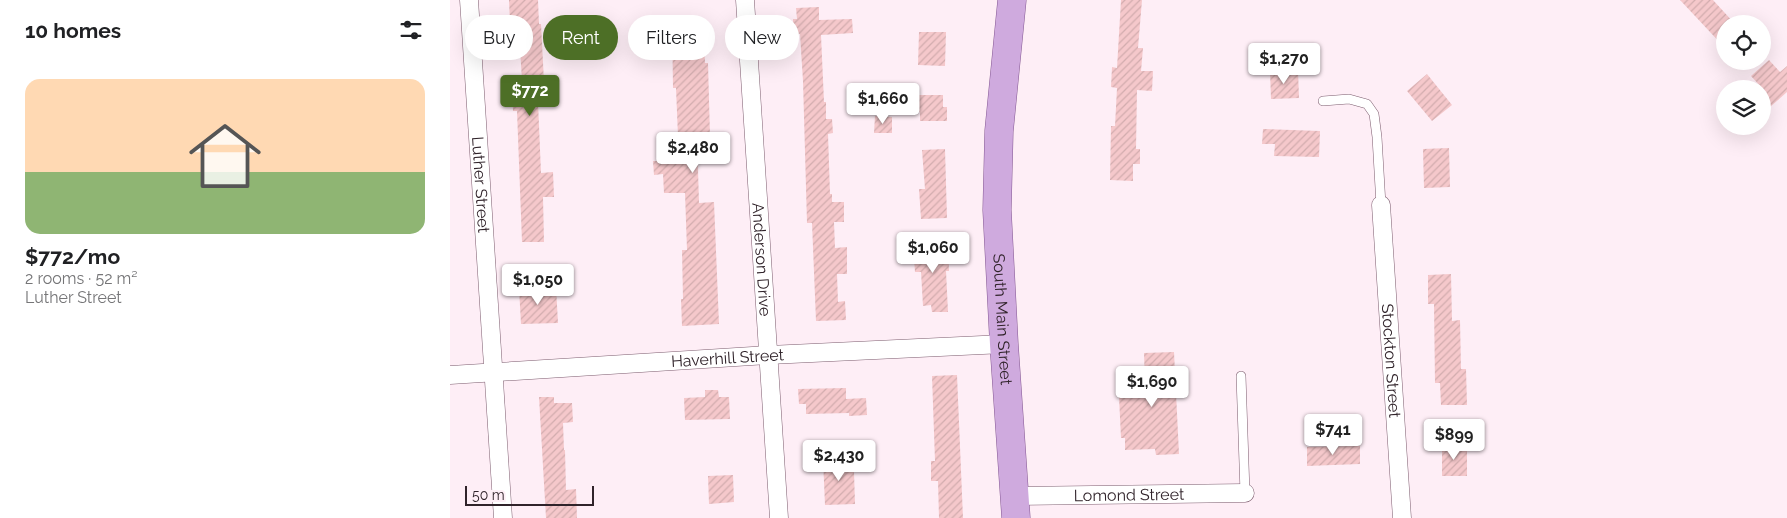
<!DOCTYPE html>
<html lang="en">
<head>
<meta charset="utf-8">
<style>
	:root { --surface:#fff; --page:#f2f2f2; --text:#202124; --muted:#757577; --accent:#4d6f26 }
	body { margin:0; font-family:Raleway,sans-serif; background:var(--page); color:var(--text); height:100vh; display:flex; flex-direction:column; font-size:19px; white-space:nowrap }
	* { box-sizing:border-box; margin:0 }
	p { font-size:16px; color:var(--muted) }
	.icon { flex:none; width:28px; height:28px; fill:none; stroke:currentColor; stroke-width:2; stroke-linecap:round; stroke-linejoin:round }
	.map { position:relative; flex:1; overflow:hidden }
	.sheet { display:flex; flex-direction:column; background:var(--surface); width:450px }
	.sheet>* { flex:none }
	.guide { position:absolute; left:15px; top:15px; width:475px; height:45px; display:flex; gap:10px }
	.tools { position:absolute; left:1266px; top:15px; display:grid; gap:10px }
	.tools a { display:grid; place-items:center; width:55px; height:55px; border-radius:50%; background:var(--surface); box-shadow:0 5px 20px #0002; font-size:25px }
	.scale { position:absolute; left:15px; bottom:12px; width:129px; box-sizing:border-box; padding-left:5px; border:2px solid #30232a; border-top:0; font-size:14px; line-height:18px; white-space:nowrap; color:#30232a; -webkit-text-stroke:4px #feeef6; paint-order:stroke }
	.price { position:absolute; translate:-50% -42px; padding:0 11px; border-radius:5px; background:#fff; color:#222; font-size:16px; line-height:32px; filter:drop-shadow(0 1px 2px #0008) }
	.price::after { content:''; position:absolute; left:50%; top:30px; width:15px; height:11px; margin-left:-8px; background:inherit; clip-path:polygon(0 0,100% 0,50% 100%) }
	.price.active { background:var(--accent); color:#fff }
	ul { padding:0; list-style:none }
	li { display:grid; align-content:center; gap:10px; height:265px; padding:0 25px }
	li span { display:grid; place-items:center; height:155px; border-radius:15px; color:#555 }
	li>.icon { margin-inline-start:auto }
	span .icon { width:90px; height:90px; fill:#fffc; stroke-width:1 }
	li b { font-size:21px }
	h2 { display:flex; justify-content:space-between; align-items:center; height:60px; padding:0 25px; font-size:21px }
	.tag { padding:0 18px; border-radius:22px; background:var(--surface); box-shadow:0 5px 20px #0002; font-size:18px; line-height:45px }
	.tag.active { background:var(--accent); color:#fff }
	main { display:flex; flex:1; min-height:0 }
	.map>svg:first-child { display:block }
	.building { fill:url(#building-hatch) }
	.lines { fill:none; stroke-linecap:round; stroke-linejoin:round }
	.lane-casing { stroke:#7d5d6f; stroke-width:10 }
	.street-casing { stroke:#7d5d6f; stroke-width:19 }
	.primary-casing { stroke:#835691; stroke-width:29 }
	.lane { stroke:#fff; stroke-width:9 }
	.street { stroke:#fff; stroke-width:18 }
	.primary { stroke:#cfaade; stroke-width:28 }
	.labels { text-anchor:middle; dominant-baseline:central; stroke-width:4.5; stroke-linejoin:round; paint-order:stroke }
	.street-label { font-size:16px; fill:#30232a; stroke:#feeef6 }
</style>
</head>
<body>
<main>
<section class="sheet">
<h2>10 homes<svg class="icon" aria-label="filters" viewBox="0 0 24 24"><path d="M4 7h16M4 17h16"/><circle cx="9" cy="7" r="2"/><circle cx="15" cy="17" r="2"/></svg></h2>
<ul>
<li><span style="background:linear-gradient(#ffd9b3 60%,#8fb573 0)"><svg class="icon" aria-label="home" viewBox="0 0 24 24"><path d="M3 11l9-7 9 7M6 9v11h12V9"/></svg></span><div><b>$772/mo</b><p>2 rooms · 52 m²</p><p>Luther Street</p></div></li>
</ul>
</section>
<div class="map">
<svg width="1337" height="518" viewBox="0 0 1337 518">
	<defs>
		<pattern id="building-hatch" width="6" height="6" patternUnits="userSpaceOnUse" patternTransform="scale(1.25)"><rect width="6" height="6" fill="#f5c8cb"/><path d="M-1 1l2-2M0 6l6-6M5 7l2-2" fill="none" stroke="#d2acae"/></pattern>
	</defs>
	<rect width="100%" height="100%" fill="#feeef6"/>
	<path class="building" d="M 59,0 L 88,0 L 89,24 L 91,24 L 95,101 L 88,102 L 91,173 L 103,172 L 104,197 L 93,197 L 94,242 L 72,242 L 67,111 L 63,111 L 62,88 L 70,88 L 70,80 L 72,80 L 70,49 L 61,50 Z
		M 671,0 L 692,0 L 688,48 L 693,48 L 691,71 L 703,71 L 702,91 L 687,90 L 686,149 L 690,149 L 690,164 L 683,164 L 683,181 L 660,180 L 661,126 L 665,126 L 667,88 L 661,87 L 662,67 L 667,68 Z
		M 1230,0 L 1263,0 L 1285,24 L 1275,24 L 1275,48 Z
		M 369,7 L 369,20 L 402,19 L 403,33 L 371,35 L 374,102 L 376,102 L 376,119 L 382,119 L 383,133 L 378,134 L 380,194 L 382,194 L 382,202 L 394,202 L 394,222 L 384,222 L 385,248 L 397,247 L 397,274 L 387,274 L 388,302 L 395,301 L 396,320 L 366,321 L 362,223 L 357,223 L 353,81 L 350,34 L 343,35 L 343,19 L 347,19 L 346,8 Z
		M 253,19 L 255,63 L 258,63 L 260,136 L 247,136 L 249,203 L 264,202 L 269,324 L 232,326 L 231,299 L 233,299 L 232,250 L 237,250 L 235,193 L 214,193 L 213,174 L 204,175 L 203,161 L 229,161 L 226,88 L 223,88 L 222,20 Z
		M 469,32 L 496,32 L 495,66 L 468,65 Z
		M 1319,60 L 1330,72 L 1337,66 L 1337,92 L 1320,107 L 1312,99 L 1312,88 L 1301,76 Z
		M 848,70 L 849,98 L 821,99 L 820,71 Z
		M 977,74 L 1002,105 L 982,121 L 957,91 Z
		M 464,95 L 493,95 L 493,107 L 497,107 L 497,121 L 470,121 L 470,112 L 464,112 Z
		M 425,116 L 442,117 L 442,133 L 424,133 Z
		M 813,129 L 870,131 L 869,157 L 824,156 L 825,144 L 812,144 Z
		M 999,148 L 1000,187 L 974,188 L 973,149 Z
		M 495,149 L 497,218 L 471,219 L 469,189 L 475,189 L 472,150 Z
		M 498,242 L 499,271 L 496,271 L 498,312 L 482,312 L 481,305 L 473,306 L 471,272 L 465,272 L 463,244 Z
		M 1001,274 L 1002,321 L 1010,320 L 1011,369 L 1016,369 L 1017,405 L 991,405 L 990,383 L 985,383 L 984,304 L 978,304 L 978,275 Z
		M 106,287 L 108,323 L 71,324 L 69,288 Z
		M 724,352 L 729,454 L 706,455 L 705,449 L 675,450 L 675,438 L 671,438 L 669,397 L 672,397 L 671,385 L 695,384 L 694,353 Z
		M 507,375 L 513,518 L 489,518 L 488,481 L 481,481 L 481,461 L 485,461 L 482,376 Z
		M 396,388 L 396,399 L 416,398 L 417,415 L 399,416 L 399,413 L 356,414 L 356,404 L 349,404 L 348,389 Z
		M 255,390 L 268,390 L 269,397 L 279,397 L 280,419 L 235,420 L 234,398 L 255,397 Z
		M 89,397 L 104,397 L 104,403 L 122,403 L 123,422 L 113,423 L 114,450 L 115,450 L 116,490 L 126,489 L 127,518 L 96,518 Z
		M 910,446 L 910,464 L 857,466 L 857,447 Z
		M 992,446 L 1017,447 L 1017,476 L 992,476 Z
		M 399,458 L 399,472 L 404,472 L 405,504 L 375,505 L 373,459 Z
		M 283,475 L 284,502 L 259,504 L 258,476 Z"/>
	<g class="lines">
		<g class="lane-casing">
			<path id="lane" d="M 873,101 L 899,99 L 917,104 L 924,114 L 927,137 L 931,205
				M 791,376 L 795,493"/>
		</g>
		<g class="street-casing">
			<g id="street">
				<path id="s1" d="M 19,0 L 53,518"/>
				<path id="s2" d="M 295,0 L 329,518"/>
				<path id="s3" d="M 931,205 L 952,518"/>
				<path id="s4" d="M 0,375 L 319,355 L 554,344"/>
				<path id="s5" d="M 564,496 L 795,493"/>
			</g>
		</g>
		<g class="primary-casing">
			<g id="primary">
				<path id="s6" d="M 562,0 L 549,131 L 547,210 L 554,344 L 566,518"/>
			</g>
		</g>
		<use href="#lane" class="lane"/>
		<use href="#street" class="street"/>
		<use href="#primary" class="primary"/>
	</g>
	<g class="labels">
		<g class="street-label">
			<text stroke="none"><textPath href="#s1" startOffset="185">Luther Street</textPath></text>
			<text stroke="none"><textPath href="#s2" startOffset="260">Anderson Drive</textPath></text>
			<text stroke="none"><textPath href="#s6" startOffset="320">South Main Street</textPath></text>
			<text stroke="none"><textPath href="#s4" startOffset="278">Haverhill Street</textPath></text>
			<text stroke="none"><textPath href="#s3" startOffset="156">Stockton Street</textPath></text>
			<text stroke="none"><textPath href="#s5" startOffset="115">Lomond Street</textPath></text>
		</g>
	</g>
</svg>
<div class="tools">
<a><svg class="icon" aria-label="locate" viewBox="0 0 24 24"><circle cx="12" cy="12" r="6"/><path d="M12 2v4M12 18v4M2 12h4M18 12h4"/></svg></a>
<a><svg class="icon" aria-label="layers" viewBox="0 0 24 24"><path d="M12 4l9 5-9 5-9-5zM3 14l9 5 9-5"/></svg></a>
</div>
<div class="scale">50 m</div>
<b class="price" style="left:834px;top:85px">$1,270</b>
<b class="price active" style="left:80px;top:117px">$772</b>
<b class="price" style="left:433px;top:125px">$1,660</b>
<b class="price" style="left:243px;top:174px">$2,480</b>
<b class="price" style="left:483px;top:274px">$1,060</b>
<b class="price" style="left:88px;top:306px">$1,050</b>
<b class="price" style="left:702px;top:408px">$1,690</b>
<b class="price" style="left:883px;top:456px">$741</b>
<b class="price" style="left:1004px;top:461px">$899</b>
<b class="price" style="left:389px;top:482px">$2,430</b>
<div class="guide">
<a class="tag">Buy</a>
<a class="tag active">Rent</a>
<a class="tag">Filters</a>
<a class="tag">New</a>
</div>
</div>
</main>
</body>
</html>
